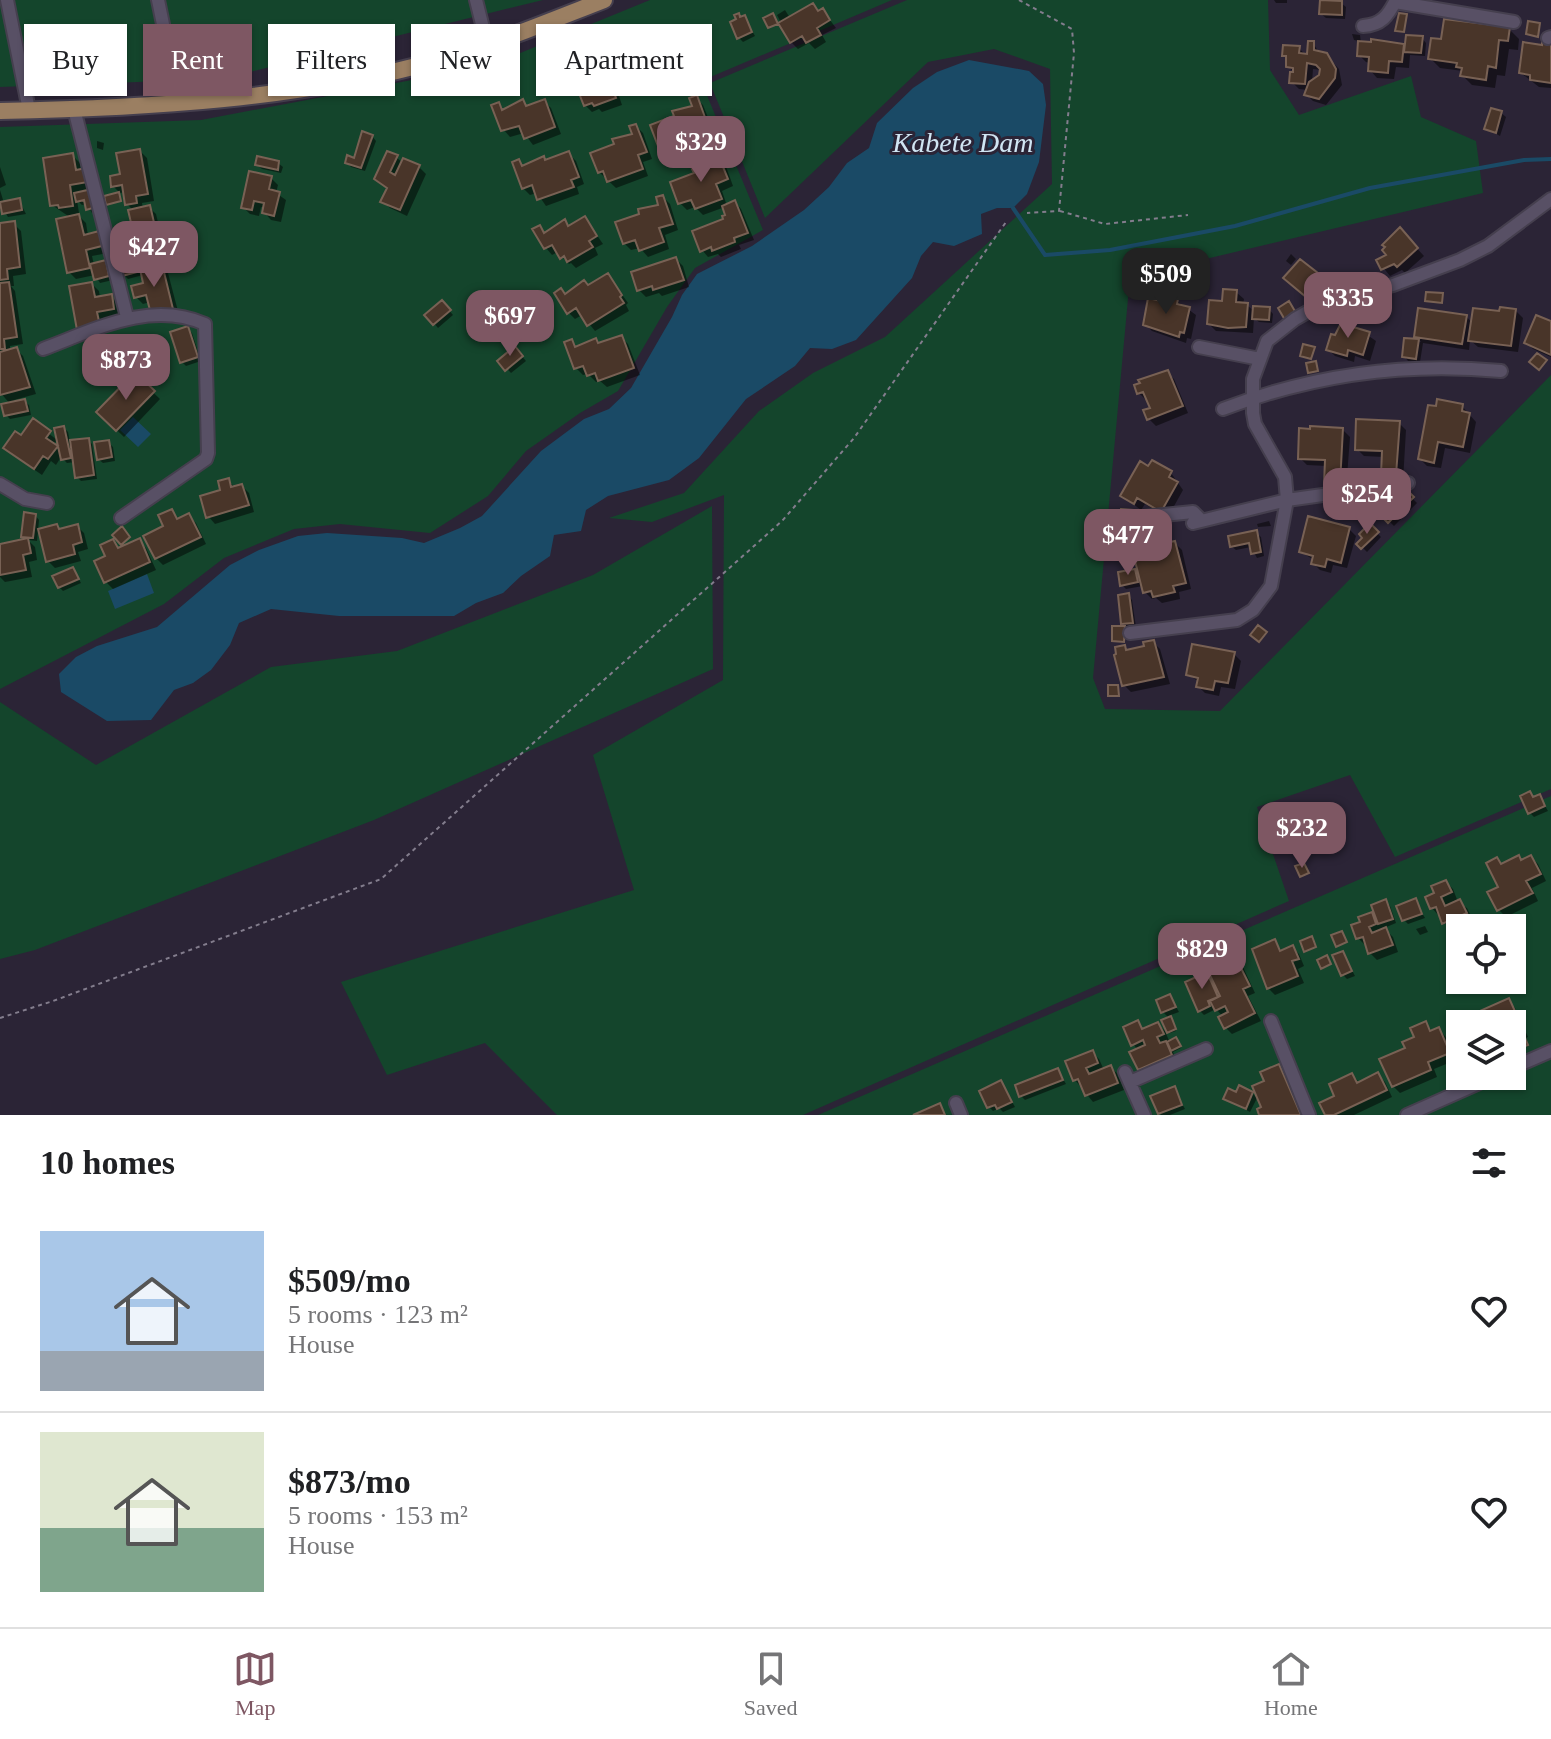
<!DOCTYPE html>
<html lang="en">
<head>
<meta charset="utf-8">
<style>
	:root { --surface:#fff; --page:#f2f2f2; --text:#202124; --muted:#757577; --line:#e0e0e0; --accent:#7e5763 }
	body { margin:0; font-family:Georgia,serif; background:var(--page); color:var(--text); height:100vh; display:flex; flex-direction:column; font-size:30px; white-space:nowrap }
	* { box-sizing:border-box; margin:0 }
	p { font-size:26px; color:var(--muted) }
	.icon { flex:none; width:44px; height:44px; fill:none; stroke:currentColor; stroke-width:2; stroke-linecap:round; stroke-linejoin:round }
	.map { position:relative; height:1115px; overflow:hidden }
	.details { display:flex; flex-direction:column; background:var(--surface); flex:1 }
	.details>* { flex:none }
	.top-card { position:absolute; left:24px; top:24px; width:800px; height:72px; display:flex; gap:16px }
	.controls { position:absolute; left:1446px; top:914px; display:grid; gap:16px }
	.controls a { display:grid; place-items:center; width:80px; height:80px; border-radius:0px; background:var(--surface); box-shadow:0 2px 6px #0004; font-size:40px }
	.price { position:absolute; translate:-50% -68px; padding:0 18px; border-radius:16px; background:var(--accent); color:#fff; font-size:26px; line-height:52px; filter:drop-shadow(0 2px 4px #0008) }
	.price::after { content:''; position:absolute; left:50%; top:48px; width:24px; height:18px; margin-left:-12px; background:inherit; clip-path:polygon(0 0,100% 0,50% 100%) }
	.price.active { background:#222; color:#fff }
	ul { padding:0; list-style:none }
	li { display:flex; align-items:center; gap:24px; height:200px; padding:0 40px }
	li+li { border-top:2px solid var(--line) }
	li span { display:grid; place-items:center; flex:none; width:224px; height:160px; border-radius:0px; color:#555 }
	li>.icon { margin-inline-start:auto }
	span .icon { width:96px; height:96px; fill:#fffc; stroke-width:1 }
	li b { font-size:34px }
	h2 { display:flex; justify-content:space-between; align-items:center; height:96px; padding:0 40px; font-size:34px }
	.chip { padding:0 28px; border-radius:0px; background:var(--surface); box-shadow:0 2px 6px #0004; font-size:28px; line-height:72px }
	.chip.active { background:var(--accent); color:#fff }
	.tabs { display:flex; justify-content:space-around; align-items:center; height:112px; border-top:2px solid var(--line); background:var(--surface); font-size:22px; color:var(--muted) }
	.tabs a { display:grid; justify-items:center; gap:4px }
	.tabs .active { color:var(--accent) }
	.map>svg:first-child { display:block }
	.green { fill:#14452c; fill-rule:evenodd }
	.water { fill:#1a4a66 }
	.shadow { fill:#0007; fill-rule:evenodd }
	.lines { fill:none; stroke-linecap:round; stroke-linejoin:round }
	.stream { stroke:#1a4a66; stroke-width:4 }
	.building { fill:#493529; stroke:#786154; stroke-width:2 }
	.minor-casing { stroke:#453f4e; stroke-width:16 }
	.major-casing { stroke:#453f4e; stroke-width:20 }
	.path { stroke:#837d8d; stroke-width:2; stroke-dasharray:4 4; stroke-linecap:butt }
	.minor { stroke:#585065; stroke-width:12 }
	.major { stroke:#9b7f62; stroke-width:16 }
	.labels { text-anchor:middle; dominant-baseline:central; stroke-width:6; stroke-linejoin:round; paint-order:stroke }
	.water-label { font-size:28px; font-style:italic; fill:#d0e5f3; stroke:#2b2436 }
</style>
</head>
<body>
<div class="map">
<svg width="1551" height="1115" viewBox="0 0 1551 1115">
	<rect width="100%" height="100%" fill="#2b2436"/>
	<path class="green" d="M 0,0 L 543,0 L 221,79 L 0,87 Z
		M 650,0 L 892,0 L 701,81 L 763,230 L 695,268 L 667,307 L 618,391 L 580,413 L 526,451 L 488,496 L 430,533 L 340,524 L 294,529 L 224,558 L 164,604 L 0,689 L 0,127 L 201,120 L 491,65 Z
		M 907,0 L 1268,0 L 1270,70 L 1299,115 L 1411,76 L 1421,117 L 1476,141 L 1483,193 L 1130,277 L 1093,678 L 1105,709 L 1220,711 L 1551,375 L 1551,789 L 1395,857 L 1350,775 L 1257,807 L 1289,901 L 803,1115 L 557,1115 L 485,1043 L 387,1075 L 341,982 L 634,890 L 593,755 L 723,680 L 724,495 L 652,522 L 609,518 L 684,493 L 759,411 L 813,373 L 885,337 L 1052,184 L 1050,69 L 994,49 L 928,62 L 765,218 L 710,83 Z
		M 712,506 L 713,669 L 374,820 L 35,950 L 0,959 L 0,702 L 96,765 L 271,667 L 397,651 L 593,575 Z
		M 1551,796 L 1551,1115 L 818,1115 ZM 1460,928 L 1512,928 L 1512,980 L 1460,980 ZM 1460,1024 L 1512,1024 L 1512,1076 L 1460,1076 Z"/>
	<path class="water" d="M 969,60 L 1029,71 L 1043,84 L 1046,105 L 1039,162 L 1027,194 L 1013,208 L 997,208 L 981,214 L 982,234 L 954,246 L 933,242 L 921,256 L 912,278 L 856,340 L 832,349 L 810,348 L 795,366 L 746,399 L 699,458 L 669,480 L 608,496 L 586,510 L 581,531 L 554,535 L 550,556 L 521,576 L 503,593 L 476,603 L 454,616 L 339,616 L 271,609 L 239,623 L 230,645 L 211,670 L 193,683 L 174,690 L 151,720 L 107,721 L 61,692 L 59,674 L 76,657 L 97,646 L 157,627 L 230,565 L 259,550 L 298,536 L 327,533 L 402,538 L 424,543 L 460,528 L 482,516 L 541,451 L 584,419 L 609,409 L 631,388 L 672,317 L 682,295 L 697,274 L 752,246 L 804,210 L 829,187 L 847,163 L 869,148 L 877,123 L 913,88 L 937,72 Z
		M 133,417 L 151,434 L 138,447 L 120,430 Z
		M 147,574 L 154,593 L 115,609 L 108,591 Z"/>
	<path class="shadow" d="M 1274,0 L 1287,0 L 1287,3 L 1276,3 Z
		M 1333,0 L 1333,2 L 1341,3 L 1346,7 L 1345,19 L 1326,18 L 1321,14 L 1322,1 L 1319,0 Z
		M 813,5 L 820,12 L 823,11 L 836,28 L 822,35 L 826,42 L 815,49 L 809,43 L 798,49 L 791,42 L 777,15 L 785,10 L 790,18 Z
		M 745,18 L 755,36 L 743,42 L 739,38 L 739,20 Z
		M 1509,29 L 1519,39 L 1518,50 L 1509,49 L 1505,76 L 1497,75 L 1495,88 L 1472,85 L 1463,76 L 1463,71 L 1440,68 L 1430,58 Z
		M 672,34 L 679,41 L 685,57 L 681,58 L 683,65 L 675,68 L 678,84 L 662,90 L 654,82 L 648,85 L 641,78 L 673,39 Z
		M 1352,34 L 1360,35 L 1361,43 L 1403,46 L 1407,50 L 1422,38 L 1426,43 L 1425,56 L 1410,55 L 1409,68 L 1396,67 L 1394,79 L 1377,78 L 1370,70 L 1370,63 L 1366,62 L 1359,55 L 1360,41 L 1354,40 Z
		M 1313,43 L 1320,54 L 1326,55 L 1339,69 L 1342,85 L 1326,105 L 1313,101 L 1306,94 L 1308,90 L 1299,89 L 1292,82 L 1296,75 L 1288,66 L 1288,59 L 1284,55 L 1299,48 L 1309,59 ZM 1313,69 L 1322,70 L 1321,76 L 1312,82 Z
		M 1525,44 L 1551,45 L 1551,88 L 1539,87 L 1521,73 Z
		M 616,56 L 623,63 L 630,83 L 625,85 L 628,92 L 619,96 L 622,105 L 602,112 L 599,109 L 592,112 L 585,105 L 615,67 Z
		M 696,98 L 703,105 L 713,130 L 703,133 L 709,148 L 676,160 L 659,145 L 694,107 Z
		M 523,101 L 529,107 L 544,101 L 551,108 L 561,134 L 533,145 L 524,133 L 510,137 L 503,129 L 499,104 L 505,111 Z
		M 1501,113 L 1506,117 L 1500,136 L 1486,128 Z
		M 636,126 L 643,133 L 652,159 L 643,162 L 648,176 L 616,188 L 599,172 L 635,135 Z
		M 372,136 L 376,141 L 365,171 L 351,167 L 347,162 L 355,160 Z
		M 97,141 L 104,143 L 103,150 L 97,148 Z
		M 140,151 L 147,158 L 154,201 L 142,203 L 143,209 L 149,207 L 156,214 L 166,256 L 156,258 L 157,262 L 148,264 L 140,257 L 139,249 L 133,250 L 126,243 L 135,233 L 134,211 L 127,204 L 125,192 L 120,193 L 113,186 Z
		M 569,154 L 576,161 L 584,184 L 577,187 L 579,194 L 546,206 L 537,193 L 530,195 L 523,188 L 519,161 L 525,167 L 543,158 L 547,162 Z
		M 717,154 L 724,161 L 733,186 L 722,191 L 727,206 L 735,202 L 741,209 L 754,240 L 739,245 L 741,249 L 721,257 L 718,254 L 708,257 L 702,250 L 726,221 L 728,216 L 725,207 L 703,215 L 695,207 L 687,210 L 680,203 L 714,164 Z
		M 73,156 L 80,163 L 81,171 L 85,170 L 99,211 L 92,213 L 87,204 L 82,205 L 77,200 L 79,213 L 76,213 L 86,223 L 88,236 L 99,234 L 106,241 L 108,253 L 92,256 L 94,265 L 105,263 L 110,267 L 113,280 L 100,283 L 95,275 L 76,279 L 69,272 L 71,218 L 52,205 Z
		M 396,157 L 403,163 L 419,167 L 426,174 L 407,216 L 390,208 L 383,201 L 388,189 L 384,186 Z
		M 278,163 L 283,167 L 281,173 L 262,169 L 257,165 Z
		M 0,167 L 6,185 L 0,188 Z
		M 271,178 L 278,185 L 276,193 L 286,200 L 281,222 L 271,220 L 264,212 L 265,208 L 261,207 L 259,216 L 250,214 L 243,207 Z
		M 0,190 L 4,203 L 19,200 L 26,214 L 8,217 L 3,209 L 0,210 Z
		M 663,197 L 670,204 L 678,230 L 665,235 L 669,249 L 648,257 L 640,248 L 631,250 L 624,243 L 661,206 Z
		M 585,218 L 603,244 L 595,248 L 598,255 L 576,268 L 571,263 L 569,264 L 558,252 L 552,255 L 546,248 L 539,227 L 546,234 L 564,222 L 570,227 Z
		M 14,224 L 21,231 L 26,274 L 13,276 L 14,286 L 11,286 L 15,291 L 23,344 L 10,346 L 10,351 L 16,349 L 23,356 L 36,394 L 14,400 L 15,403 L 24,401 L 29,405 L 31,415 L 10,419 L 6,415 L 10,404 L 0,392 L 0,225 Z
		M 1400,230 L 1424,256 L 1405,273 L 1402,270 L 1390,276 L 1378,261 L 1389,255 Z
		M 124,254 L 137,263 L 139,271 L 161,266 L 168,273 L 179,315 L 150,302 L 143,304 L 136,297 L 145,285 L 143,275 L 128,279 L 124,275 Z
		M 1291,254 L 1296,259 L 1291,265 L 1286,261 Z
		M 676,259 L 683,266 L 689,287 L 662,296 L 659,293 L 646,297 L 639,290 Z
		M 608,275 L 628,303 L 626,305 L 629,311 L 595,331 L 582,315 L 575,319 L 568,312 L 566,296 Z
		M 1321,279 L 1325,283 L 1312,300 L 1289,282 Z
		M 92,284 L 99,291 L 100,298 L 111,296 L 118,303 L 120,315 L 103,318 L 106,333 L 86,336 Z
		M 1236,292 L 1244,299 L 1243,305 L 1247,305 L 1255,312 L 1269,309 L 1273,314 L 1272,323 L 1259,322 L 1254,318 L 1253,333 L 1216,331 L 1209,324 L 1224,303 Z
		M 1177,301 L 1196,315 L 1191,339 L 1187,338 L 1186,343 L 1152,331 L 1145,324 L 1162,303 Z
		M 442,302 L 453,315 L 438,328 L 427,315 Z
		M 1516,311 L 1523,318 L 1518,352 L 1478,347 L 1470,340 L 1469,350 L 1423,343 L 1420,362 L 1408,361 L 1404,356 L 1406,340 L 1421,342 L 1416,336 L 1466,316 L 1473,324 Z
		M 1350,323 L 1376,341 L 1370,361 L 1355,356 L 1354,362 L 1335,356 L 1328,349 Z
		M 1551,324 L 1551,357 L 1533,349 L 1526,342 Z
		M 187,328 L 192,333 L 201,361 L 186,366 L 182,362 Z
		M 621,337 L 628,344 L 640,375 L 607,387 L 600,381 L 596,382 L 588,374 L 583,375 L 576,368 L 567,343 L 572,341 L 578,348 L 596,340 L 600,345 Z
		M 515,348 L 526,361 L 511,373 L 500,361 Z
		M 1167,372 L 1174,379 L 1188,413 L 1156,426 L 1149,419 L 1152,409 L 1148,399 L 1146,400 L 1139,393 Z
		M 135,375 L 160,399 L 124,437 L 98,412 Z
		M 1462,406 L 1476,422 L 1470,453 L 1445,448 L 1441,468 L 1427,466 L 1420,459 Z
		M 33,421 L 57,440 L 53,445 L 62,453 L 64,428 L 68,432 L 70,442 L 88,440 L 92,444 L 97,479 L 81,481 L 77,477 L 75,462 L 67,463 L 61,457 L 56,465 L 51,461 L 42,475 L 13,455 L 6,448 L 22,438 Z
		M 1399,423 L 1406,430 L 1403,481 L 1390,481 L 1383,474 L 1384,457 L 1364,456 L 1357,449 Z
		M 1343,430 L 1350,437 L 1346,490 L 1334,490 L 1326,483 L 1327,466 L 1307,465 L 1300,458 L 1312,431 Z
		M 108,442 L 113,447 L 115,461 L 103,463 L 98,459 Z
		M 1152,463 L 1171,473 L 1183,490 L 1168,517 L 1145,504 L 1141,510 L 1123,496 Z
		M 228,481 L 236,488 L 242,486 L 249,493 L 254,512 L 215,524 L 208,516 Z
		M 1408,494 L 1417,503 L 1394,526 L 1385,517 Z
		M 172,511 L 180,520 L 189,516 L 196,523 L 206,544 L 163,565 L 156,558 Z
		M 1132,512 L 1136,516 L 1135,532 L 1125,532 L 1121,527 Z
		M 35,515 L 39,520 L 37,541 L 28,540 L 35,547 L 37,560 L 29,562 L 32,577 L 5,582 L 0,577 L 0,546 L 27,540 L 23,536 Z
		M 1269,521 L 1271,526 L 1258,527 L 1257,524 Z
		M 57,526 L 61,531 L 77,526 L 84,533 L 88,549 L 78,552 L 81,561 L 55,568 L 48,561 Z
		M 1370,526 L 1381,537 L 1367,552 L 1359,544 Z
		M 1349,529 L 1356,536 L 1347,568 L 1333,565 L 1331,573 L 1320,570 L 1313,563 L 1314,560 L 1301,552 Z
		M 1256,533 L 1261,537 L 1264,556 L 1257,558 L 1251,547 L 1236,550 L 1231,546 Z
		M 113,541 L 120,548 L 139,541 L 146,548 L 156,570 L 113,589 L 106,582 Z
		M 1175,543 L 1182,550 L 1191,589 L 1179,592 L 1180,599 L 1162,603 L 1156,598 L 1152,599 L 1145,592 L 1143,586 L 1126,589 L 1122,585 L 1135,571 L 1141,577 Z
		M 73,569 L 81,583 L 63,591 L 59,587 Z
		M 1128,595 L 1132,600 L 1136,627 L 1128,628 L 1123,623 Z
		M 1153,642 L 1160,649 L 1170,684 L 1131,692 L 1124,685 L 1124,647 L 1129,652 L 1146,648 Z
		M 1234,654 L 1241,661 L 1235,689 L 1221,687 L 1219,696 L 1205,693 L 1198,686 L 1199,682 L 1188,674 Z
		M 1540,797 L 1548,811 L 1534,817 L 1530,813 L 1535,799 Z
		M 1518,857 L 1523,862 L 1531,857 L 1538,864 L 1546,881 L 1532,888 L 1538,901 L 1506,917 L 1499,910 L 1501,888 L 1497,859 L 1503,865 Z
		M 1446,882 L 1453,889 L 1458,902 L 1467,908 L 1473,920 L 1451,930 L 1432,908 L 1437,894 Z
		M 1415,901 L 1425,918 L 1408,924 L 1404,920 Z
		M 1386,902 L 1390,906 L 1396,923 L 1384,928 L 1393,937 L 1398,952 L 1377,960 L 1370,953 L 1367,944 L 1365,945 L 1358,938 L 1362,923 L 1371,914 L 1379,922 Z
		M 1425,926 L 1428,932 L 1420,935 L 1416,929 Z
		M 1274,941 L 1283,952 L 1292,947 L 1299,954 L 1304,966 L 1298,969 L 1304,983 L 1275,995 L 1268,988 Z
		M 1343,953 L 1355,976 L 1347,979 L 1343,975 Z
		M 1236,960 L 1243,967 L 1255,993 L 1248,996 L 1261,1021 L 1232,1034 L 1225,1027 L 1223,1017 L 1216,1009 L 1204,1015 L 1200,1011 L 1207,975 L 1216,984 Z
		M 1170,996 L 1179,1012 L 1168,1016 L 1172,1020 L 1176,1031 L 1170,1033 L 1170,1019 L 1163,1012 Z
		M 1508,1001 L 1515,1008 L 1528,1037 L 1525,1038 L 1528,1046 L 1521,1050 L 1517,1042 L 1512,1044 L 1512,1024 L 1460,1024 L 1460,1033 L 1456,1024 Z
		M 1138,1023 L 1145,1030 L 1158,1024 L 1165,1031 L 1170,1043 L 1177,1041 L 1181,1048 L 1173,1052 L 1177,1062 L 1146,1076 L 1139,1069 L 1138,1050 L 1133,1044 Z
		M 1425,1024 L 1434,1032 L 1439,1030 L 1446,1037 L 1456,1060 L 1434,1069 L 1437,1077 L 1400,1093 L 1393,1086 L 1407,1049 Z
		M 1092,1052 L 1099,1059 L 1104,1070 L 1111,1068 L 1118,1074 L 1124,1090 L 1093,1102 L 1075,1080 Z
		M 1279,1066 L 1289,1076 L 1305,1115 L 1261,1115 L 1267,1082 Z
		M 1058,1070 L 1066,1084 L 1025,1100 L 1021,1096 L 1017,1086 Z
		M 1352,1075 L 1360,1083 L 1378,1075 L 1385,1082 L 1392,1097 L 1354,1115 L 1327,1115 Z
		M 1001,1082 L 1015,1107 L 1003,1112 L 999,1108 L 993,1111 L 989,1107 Z
		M 1174,1089 L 1185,1109 L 1170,1115 L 1161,1115 L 1160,1113 Z
		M 1252,1093 L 1257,1098 L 1250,1112 L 1225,1098 Z"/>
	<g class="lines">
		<path class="stream" d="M 1013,208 L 1045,255 L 1110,250 L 1235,226 L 1370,188 L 1524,160 L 1551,159"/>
	</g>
	<path class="building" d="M 1320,0 L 1342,1 L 1342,15 L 1319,14 Z
		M 813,3 L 818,11 L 823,8 L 830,20 L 817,28 L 821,35 L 806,43 L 802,36 L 790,43 L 778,23 Z
		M 739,13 L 740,17 L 745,15 L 752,32 L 737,39 L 730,22 L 736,19 L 734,15 Z
		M 773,13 L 778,24 L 768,28 L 763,18 Z
		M 1399,13 L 1407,14 L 1404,32 L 1395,31 Z
		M 1444,19 L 1510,27 L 1508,41 L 1499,40 L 1496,68 L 1488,66 L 1486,80 L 1460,76 L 1462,68 L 1456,67 L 1457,63 L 1428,59 L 1431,38 L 1441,39 Z
		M 1528,21 L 1540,23 L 1538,37 L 1526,34 Z
		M 672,31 L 679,50 L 675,51 L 677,58 L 669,61 L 673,77 L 654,84 L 648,75 L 639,79 L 631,56 L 651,49 L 649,44 L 670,38 L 668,33 Z
		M 1406,35 L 1423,36 L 1421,53 L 1404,52 Z
		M 1371,39 L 1404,44 L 1402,62 L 1389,61 L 1388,73 L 1368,71 L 1369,57 L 1357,56 L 1358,41 L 1371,42 Z
		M 1308,41 L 1314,41 L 1314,50 L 1327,53 L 1336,69 L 1335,78 L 1319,99 L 1304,95 L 1309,82 L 1319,75 L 1320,69 L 1316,65 L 1307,63 L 1305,84 L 1289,83 L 1290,72 L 1293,72 L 1293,68 L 1286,67 L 1286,56 L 1282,56 L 1283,45 L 1300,46 L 1299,53 L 1307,54 Z
		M 1542,41 L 1551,43 L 1551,83 L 1530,80 L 1530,75 L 1519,73 L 1523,42 L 1542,45 Z
		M 616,54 L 625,76 L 620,78 L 622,85 L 613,89 L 616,98 L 594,106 L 592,103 L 584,106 L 575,83 L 594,76 L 592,71 L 612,65 L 609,57 Z
		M 697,95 L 707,123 L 698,126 L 703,141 L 667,154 L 663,144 L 658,146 L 650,125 L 674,116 L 672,111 L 692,106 L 689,98 Z
		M 523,99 L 526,106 L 545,99 L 555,127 L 524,139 L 519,126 L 501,131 L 491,105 L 499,102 L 502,110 Z
		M 1491,108 L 1502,111 L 1496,133 L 1484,129 Z
		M 636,124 L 647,152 L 638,155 L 643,169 L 607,182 L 603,171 L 598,173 L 590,153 L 614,144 L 612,139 L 632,134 L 629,126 Z
		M 362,131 L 373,135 L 361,168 L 345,163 L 347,155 L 354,158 Z
		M 140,149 L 148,194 L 136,196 L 137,203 L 125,205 L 122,185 L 111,187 L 110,176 L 120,174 L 116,153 Z
		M 387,151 L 398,155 L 390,172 L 395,175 L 403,158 L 420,165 L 400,210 L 380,202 L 387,188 L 374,179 Z
		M 569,151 L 579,177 L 571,180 L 574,187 L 537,200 L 532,185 L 522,189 L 512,162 L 519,159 L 522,166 L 544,156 L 545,160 Z
		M 717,152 L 728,179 L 716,184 L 722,199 L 695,209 L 691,200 L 678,204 L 670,182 L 694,173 L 692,169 L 712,163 L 709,155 Z
		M 73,153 L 76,170 L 86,168 L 88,182 L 70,185 L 73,206 L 59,208 L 58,205 L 50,206 L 43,158 Z
		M 257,156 L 279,161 L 278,170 L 255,165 Z
		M 249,171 L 272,176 L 269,189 L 280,192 L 274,216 L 262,213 L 264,203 L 254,201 L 252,210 L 241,208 Z
		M 92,189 L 96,207 L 86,210 L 84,200 L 76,202 L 74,193 Z
		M 119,192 L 121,201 L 106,205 L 104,196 Z
		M 663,195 L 673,224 L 659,228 L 664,242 L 639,251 L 635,240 L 623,244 L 615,222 L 639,214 L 638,209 L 658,205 L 656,197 Z
		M 20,198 L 22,210 L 2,214 L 0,202 Z
		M 735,200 L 748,233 L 734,238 L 735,242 L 712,251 L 711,247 L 700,252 L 692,231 L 723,219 L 722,216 L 725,215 L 722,206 Z
		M 150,205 L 160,249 L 150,251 L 151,255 L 139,258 L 135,241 L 124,244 L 121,232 L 133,231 L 128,210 Z
		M 79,214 L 84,235 L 99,231 L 102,246 L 86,250 L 90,268 L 67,273 L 56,219 Z
		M 585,216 L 597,236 L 589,241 L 593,247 L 567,262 L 564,256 L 560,259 L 552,245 L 544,249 L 532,229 L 540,225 L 544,233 L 565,219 L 568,226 Z
		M 15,221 L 20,267 L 7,269 L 8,279 L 0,280 L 0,223 Z
		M 1400,227 L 1418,248 L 1397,267 L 1394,264 L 1381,270 L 1376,260 L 1386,255 L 1382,250 L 1385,247 L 1382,245 Z
		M 125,252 L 127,258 L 133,256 L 137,272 L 122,276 L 116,254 Z
		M 676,257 L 684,280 L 653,290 L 652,286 L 637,291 L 631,272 Z
		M 1300,259 L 1323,277 L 1306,297 L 1283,278 Z
		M 106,260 L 109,276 L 94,280 L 90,264 Z
		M 162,264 L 173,309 L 151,314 L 146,295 L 134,298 L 131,286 L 143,283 L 140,269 Z
		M 608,273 L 622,295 L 620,297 L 624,303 L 587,326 L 576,308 L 567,314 L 554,293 L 561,288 L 565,294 L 584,280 L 588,285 Z
		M 9,282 L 17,337 L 4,339 L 5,349 L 0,349 L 0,283 Z
		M 92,282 L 95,297 L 112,294 L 114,309 L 97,312 L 100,326 L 77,330 L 69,286 Z
		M 1223,289 L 1237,290 L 1236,302 L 1248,303 L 1246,327 L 1228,328 L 1207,324 L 1209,300 L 1222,301 Z
		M 1426,292 L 1443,293 L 1442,303 L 1425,301 Z
		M 1162,296 L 1178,299 L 1177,304 L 1190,307 L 1184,333 L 1180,332 L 1179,337 L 1143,325 L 1148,298 L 1161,301 Z
		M 442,300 L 451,310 L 433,325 L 424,315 Z
		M 1289,301 L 1296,313 L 1285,320 L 1278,308 Z
		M 1253,306 L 1270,307 L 1269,320 L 1252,319 Z
		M 1500,307 L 1516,309 L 1511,346 L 1468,341 L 1473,308 L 1499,311 Z
		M 1418,308 L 1467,315 L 1462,344 L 1414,337 Z
		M 1536,315 L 1551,321 L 1551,355 L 1524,343 Z
		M 1343,319 L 1351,322 L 1350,326 L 1370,332 L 1363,355 L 1348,350 L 1347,356 L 1326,350 L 1331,334 L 1335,335 Z
		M 188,326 L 198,357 L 180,363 L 170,332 Z
		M 622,335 L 634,368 L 598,381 L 595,373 L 587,376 L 583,366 L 574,369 L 564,342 L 572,339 L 575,347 L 596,338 L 598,343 Z
		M 1404,338 L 1419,339 L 1416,359 L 1402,357 Z
		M 1303,344 L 1315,347 L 1311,359 L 1300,356 Z
		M 515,346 L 523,356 L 505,371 L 497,361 Z
		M 17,347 L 30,387 L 0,395 L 0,352 Z
		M 1537,353 L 1547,360 L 1539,370 L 1529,362 Z
		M 1316,361 L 1318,371 L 1308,373 L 1306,363 Z
		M 1168,370 L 1183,406 L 1147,420 L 1143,410 L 1150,408 L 1143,392 L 1137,394 L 1134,385 L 1140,383 L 1138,380 Z
		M 135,372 L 155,391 L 116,431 L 96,412 Z
		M 25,399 L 28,411 L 4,416 L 1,404 Z
		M 1437,399 L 1463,404 L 1462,411 L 1470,413 L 1463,447 L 1438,442 L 1434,463 L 1418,459 L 1428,405 L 1436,406 Z
		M 33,418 L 51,431 L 46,438 L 58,446 L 48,459 L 43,456 L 34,469 L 3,448 L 15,431 L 21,435 Z
		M 1356,419 L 1400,421 L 1396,475 L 1381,475 L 1382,451 L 1355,450 Z
		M 64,426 L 71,458 L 61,460 L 54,428 Z
		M 1310,426 L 1343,428 L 1340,484 L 1324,484 L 1325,460 L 1298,459 L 1299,428 L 1310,429 Z
		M 89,438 L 94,475 L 75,478 L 70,440 Z
		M 109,440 L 112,457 L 97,460 L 94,442 Z
		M 1152,460 L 1172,471 L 1169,477 L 1178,482 L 1161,512 L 1137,498 L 1134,504 L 1120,496 L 1140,461 L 1148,466 Z
		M 229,478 L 231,487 L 242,484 L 249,505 L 206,518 L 200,496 L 220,490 L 218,481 Z
		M 1408,491 L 1414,497 L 1388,523 L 1382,517 Z
		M 172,509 L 177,519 L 189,513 L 201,537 L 155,559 L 143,536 L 163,526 L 158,515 Z
		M 1121,509 L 1133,510 L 1131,529 L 1119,528 Z
		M 24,512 L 36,514 L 33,538 L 21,537 Z
		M 1308,516 L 1350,527 L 1341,563 L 1327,559 L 1325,567 L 1311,564 L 1313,556 L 1299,552 Z
		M 1370,523 L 1379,532 L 1361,549 L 1356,544 L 1362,538 L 1359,534 Z
		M 57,524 L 59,529 L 78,524 L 82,542 L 73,545 L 75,554 L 46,562 L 38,529 Z
		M 122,526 L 130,537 L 121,545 L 112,535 Z
		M 1257,530 L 1261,552 L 1251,554 L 1249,543 L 1230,547 L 1228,536 Z
		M 28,538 L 31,553 L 23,555 L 26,570 L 0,575 L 0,544 Z
		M 140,538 L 150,562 L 104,583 L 94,561 L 105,556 L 100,545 L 113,539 L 118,548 Z
		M 1175,541 L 1186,583 L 1173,586 L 1175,592 L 1153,597 L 1151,591 L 1143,593 L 1135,561 L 1162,554 L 1160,544 Z
		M 73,567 L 79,579 L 58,588 L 52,576 Z
		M 1135,569 L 1138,582 L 1120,586 L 1118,572 Z
		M 1129,593 L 1133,623 L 1121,624 L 1118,595 Z
		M 1258,625 L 1267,632 L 1259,642 L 1250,635 Z
		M 1112,626 L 1125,626 L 1124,642 L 1112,641 Z
		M 1154,640 L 1164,677 L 1122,686 L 1114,655 L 1116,654 L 1115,647 L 1125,645 L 1126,650 L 1144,646 L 1143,642 Z
		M 1192,644 L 1235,652 L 1228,683 L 1215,681 L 1213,690 L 1196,687 L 1198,678 L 1186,675 Z
		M 1108,685 L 1118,685 L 1119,696 L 1108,696 Z
		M 1530,791 L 1533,797 L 1540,794 L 1545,806 L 1528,814 L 1520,796 Z
		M 1519,855 L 1521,860 L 1531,855 L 1541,874 L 1526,881 L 1533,893 L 1497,911 L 1487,892 L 1498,887 L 1486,863 L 1497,857 L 1501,864 Z
		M 1304,863 L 1309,873 L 1300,877 L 1295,866 Z
		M 1446,880 L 1452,892 L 1441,897 L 1445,906 L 1460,899 L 1467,913 L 1442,924 L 1436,907 L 1430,909 L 1425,897 L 1434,893 L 1431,886 Z
		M 1416,898 L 1422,914 L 1402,921 L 1396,906 Z
		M 1386,899 L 1393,919 L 1378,924 L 1371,905 Z
		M 1372,912 L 1376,924 L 1369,927 L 1372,933 L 1386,927 L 1393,945 L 1368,954 L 1363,937 L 1356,939 L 1351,925 L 1360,922 L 1358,917 Z
		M 1342,931 L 1347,942 L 1336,947 L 1331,935 Z
		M 1312,936 L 1316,947 L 1304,952 L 1300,941 Z
		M 1275,939 L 1280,951 L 1293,945 L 1299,959 L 1292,961 L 1298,976 L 1267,989 L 1252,949 Z
		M 1343,951 L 1352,971 L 1341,976 L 1332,955 Z
		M 1327,955 L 1331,964 L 1321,969 L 1317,960 Z
		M 1236,958 L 1250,986 L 1243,989 L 1255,1013 L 1224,1029 L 1218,1017 L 1228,1012 L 1225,1006 L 1215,1011 L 1210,1001 L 1220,996 L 1208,971 Z
		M 1207,972 L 1218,997 L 1208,1001 L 1210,1006 L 1198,1012 L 1185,982 Z
		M 1170,994 L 1176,1007 L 1161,1013 L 1156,1000 Z
		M 1509,998 L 1523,1029 L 1512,1034 L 1512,1024 L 1460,1024 L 1460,1038 L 1453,1023 Z
		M 1171,1016 L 1176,1029 L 1167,1033 L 1161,1020 Z
		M 1138,1020 L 1142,1029 L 1158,1022 L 1164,1034 L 1157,1037 L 1160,1043 L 1166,1041 L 1172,1055 L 1138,1070 L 1129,1052 L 1145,1045 L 1143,1040 L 1131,1046 L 1123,1027 Z
		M 1426,1021 L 1430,1031 L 1439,1027 L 1450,1053 L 1428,1062 L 1431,1070 L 1392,1087 L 1379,1059 L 1405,1048 L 1402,1042 L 1414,1037 L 1410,1028 Z
		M 1522,1031 L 1528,1045 L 1518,1049 L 1512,1036 Z
		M 1176,1037 L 1181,1046 L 1171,1051 L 1167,1042 Z
		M 1093,1050 L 1098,1063 L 1086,1068 L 1089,1074 L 1111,1065 L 1118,1083 L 1085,1096 L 1078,1079 L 1073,1081 L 1065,1061 Z
		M 1279,1064 L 1301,1115 L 1259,1115 L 1257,1109 L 1261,1107 L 1252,1086 L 1264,1081 L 1260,1072 Z
		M 1058,1068 L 1063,1080 L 1019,1097 L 1015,1085 Z
		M 1378,1072 L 1387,1090 L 1334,1115 L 1325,1115 L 1319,1103 L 1334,1096 L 1329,1084 L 1352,1073 L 1357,1083 Z
		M 1001,1080 L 1012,1102 L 997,1109 L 995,1105 L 987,1108 L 979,1091 Z
		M 1239,1085 L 1253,1092 L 1246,1109 L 1223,1099 L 1228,1088 L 1236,1092 Z
		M 1175,1086 L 1182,1105 L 1158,1114 L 1150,1096 Z
		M 940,1103 L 945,1115 L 913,1115 Z"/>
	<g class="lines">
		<g class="minor-casing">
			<path id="minor" d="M 7,0 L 29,110
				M 158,0 L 179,102
				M 476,0 L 487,44
				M 1395,2 L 1514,22
				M 1363,26 C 1381,25 1388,16 1396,0
				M 1548,38 L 1551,37
				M 74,109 L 127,317
				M 1199,347 L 1260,359
				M 43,349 C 96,329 151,300 205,324 L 208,453 L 206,459 L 121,518
				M 1223,409 C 1312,375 1406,362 1501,371
				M 0,484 L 25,499 L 47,503
				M 1144,517 L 1193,512 L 1201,520
				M 1193,523 L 1287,500 L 1408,483
				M 1130,633 L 1237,620 L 1253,610 L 1271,586 L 1287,500 L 1285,477 L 1255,424 L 1253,413 L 1253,379 L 1267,341 L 1295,319 L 1323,303 L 1393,285 L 1460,260 L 1488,246 L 1551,199
				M 1271,1021 L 1309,1115
				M 1512,1068 L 1551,1051
				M 1125,1072 L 1144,1115
				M 1130,1082 L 1206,1049
				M 956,1103 L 961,1115
				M 1407,1115 L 1495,1076"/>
		</g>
		<g class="major-casing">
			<path id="major" d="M 0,111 C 146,108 297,100 439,60 C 495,44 550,21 604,0"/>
		</g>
		<path class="path" d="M 1019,0 L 1072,29 L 1074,53 L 1059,211 L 1027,213
			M 1060,211 L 1105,224 L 1188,215
			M 0,1018 L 53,1001 L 381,879 L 782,521 L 854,438 L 1006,222"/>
		<use href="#minor" class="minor"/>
		<use href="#major" class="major"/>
	</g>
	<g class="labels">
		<g class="water-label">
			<text x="963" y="142">Kabete Dam</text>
		</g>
	</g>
</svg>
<div class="controls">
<a><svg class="icon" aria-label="locate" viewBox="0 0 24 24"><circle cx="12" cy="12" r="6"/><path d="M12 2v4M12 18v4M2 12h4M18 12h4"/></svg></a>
<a><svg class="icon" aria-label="layers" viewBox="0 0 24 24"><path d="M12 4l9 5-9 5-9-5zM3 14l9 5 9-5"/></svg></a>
</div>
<b class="price" style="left:701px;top:184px">$329</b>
<b class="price" style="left:154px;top:289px">$427</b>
<b class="price active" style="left:1166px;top:316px">$509</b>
<b class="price" style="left:1348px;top:340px">$335</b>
<b class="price" style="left:510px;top:358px">$697</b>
<b class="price" style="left:126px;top:402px">$873</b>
<b class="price" style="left:1367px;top:536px">$254</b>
<b class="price" style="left:1128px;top:577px">$477</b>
<b class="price" style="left:1302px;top:870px">$232</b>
<b class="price" style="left:1202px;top:991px">$829</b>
<div class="top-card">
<a class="chip">Buy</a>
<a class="chip active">Rent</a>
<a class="chip">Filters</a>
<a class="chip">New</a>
<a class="chip">Apartment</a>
</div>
</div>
<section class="details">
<h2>10 homes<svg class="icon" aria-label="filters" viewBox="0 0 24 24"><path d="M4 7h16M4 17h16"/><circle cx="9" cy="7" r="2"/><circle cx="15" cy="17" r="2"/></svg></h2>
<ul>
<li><span style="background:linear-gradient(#a9c7e8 75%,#9aa5b1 0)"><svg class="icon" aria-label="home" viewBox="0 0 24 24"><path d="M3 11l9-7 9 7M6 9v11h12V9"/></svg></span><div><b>$509/mo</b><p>5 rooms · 123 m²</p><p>House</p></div><svg class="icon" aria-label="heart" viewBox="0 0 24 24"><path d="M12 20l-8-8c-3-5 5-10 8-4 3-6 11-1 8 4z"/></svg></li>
<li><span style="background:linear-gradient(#dfe7d0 60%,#7fa58c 0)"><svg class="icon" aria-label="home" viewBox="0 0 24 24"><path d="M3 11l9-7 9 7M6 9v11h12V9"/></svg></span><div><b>$873/mo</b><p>5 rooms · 153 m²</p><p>House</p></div><svg class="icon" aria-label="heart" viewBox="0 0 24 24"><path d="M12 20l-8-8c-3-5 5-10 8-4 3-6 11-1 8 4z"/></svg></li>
</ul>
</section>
<nav class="tabs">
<a class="active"><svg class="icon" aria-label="map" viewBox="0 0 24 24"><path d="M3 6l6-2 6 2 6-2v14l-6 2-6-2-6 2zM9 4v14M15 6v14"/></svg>Map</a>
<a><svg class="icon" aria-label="saved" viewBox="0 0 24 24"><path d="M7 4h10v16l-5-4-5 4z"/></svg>Saved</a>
<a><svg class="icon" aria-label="home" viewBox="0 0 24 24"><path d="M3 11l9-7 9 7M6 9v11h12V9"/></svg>Home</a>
</nav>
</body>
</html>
